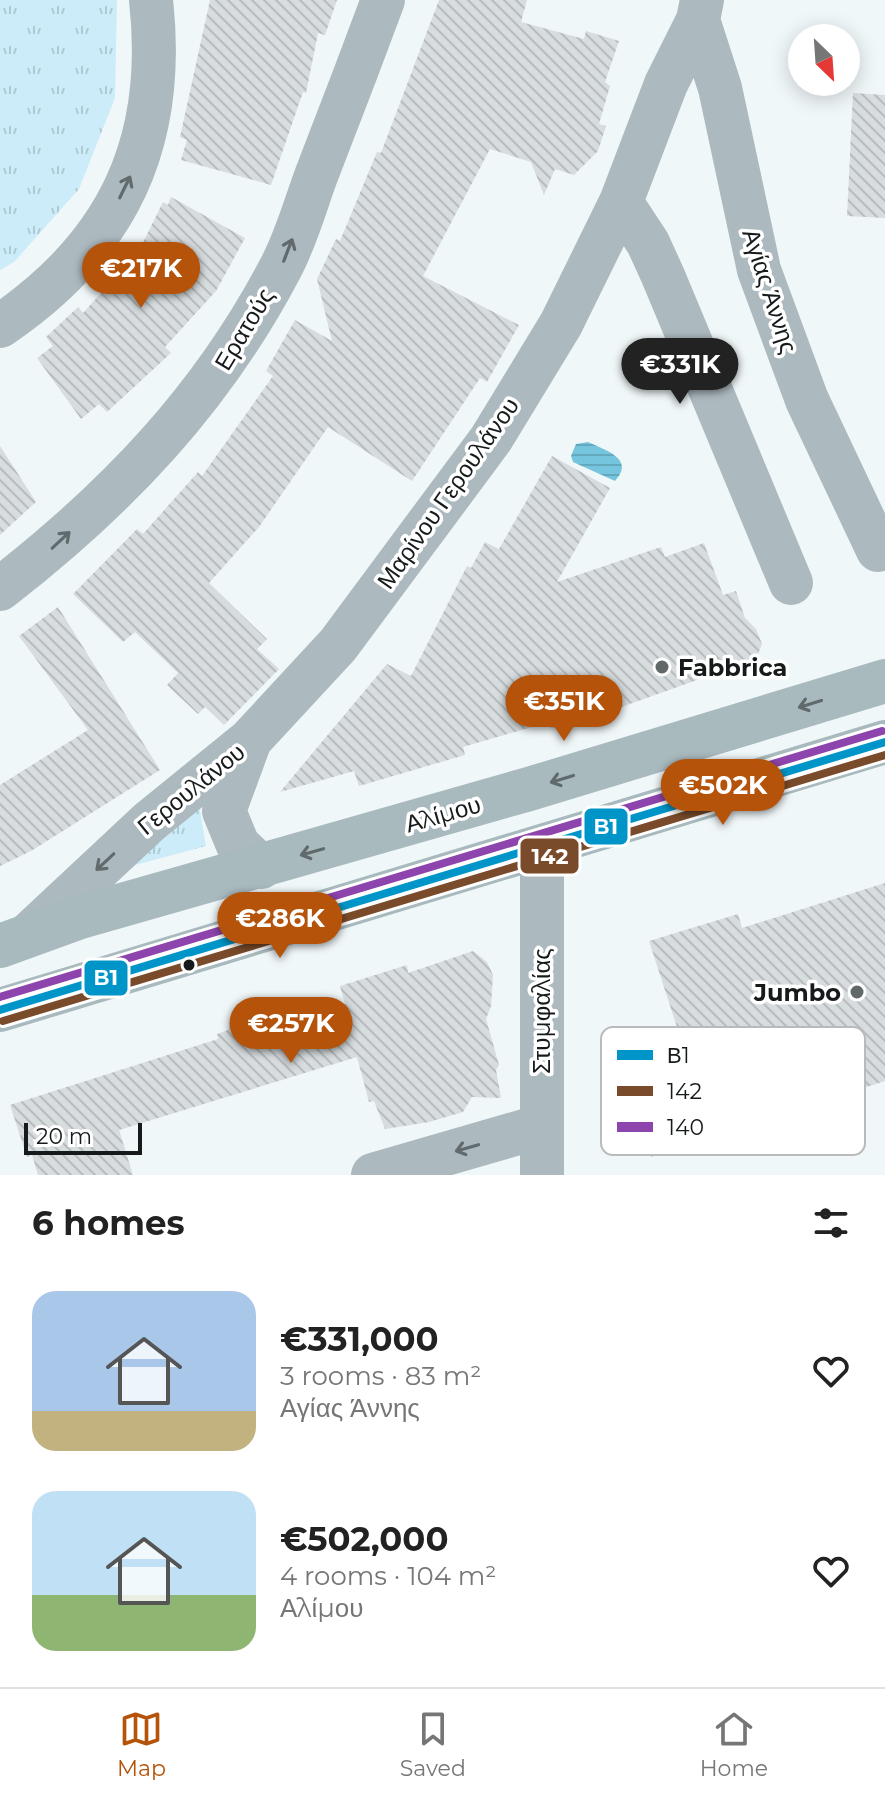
<!DOCTYPE html>
<html lang="en">
<head>
<meta charset="utf-8">
<style>
	:root { --surface:#fff; --page:#f6f6f6; --text:#222; --muted:#767676; --line:#e0e0e0; --accent:#b45309 }
	body { margin:0; font-family:Montserrat,sans-serif; background:var(--page); color:var(--text); height:100vh; display:flex; flex-direction:column; font-size:30px; white-space:nowrap }
	* { box-sizing:border-box; margin:0 }
	p { font-size:26px; color:var(--muted) }
	.icon { flex:none; width:44px; height:44px; fill:none; stroke:currentColor; stroke-width:2; stroke-linecap:round; stroke-linejoin:round }
	.map { position:relative; height:1175px; overflow:hidden }
	.panel { display:flex; flex-direction:column; background:var(--surface); flex:1 }
	.panel>* { flex:none }
	.needle { width:52px; rotate:155deg }
	.controls { position:absolute; left:788px; top:24px; display:grid; gap:16px }
	.controls a { display:grid; place-items:center; width:72px; height:72px; border-radius:50%; background:var(--surface); box-shadow:0 4px 20px #0003; font-size:40px }
	.scale { position:absolute; left:24px; bottom:20px; width:118px; box-sizing:border-box; padding-left:8px; border:4px solid #161a1b; border-top:0; font-size:22px; line-height:28px; white-space:nowrap; color:#161a1b; -webkit-text-stroke:6px #fff; paint-order:stroke }
	.price { position:absolute; translate:-50% -68px; padding:0 18px; border-radius:28px; background:var(--accent); color:#fff; font-size:26px; line-height:52px; filter:drop-shadow(0 2px 4px #0008) }
	.price::after { content:''; position:absolute; left:50%; top:48px; width:24px; height:18px; margin-left:-12px; background:inherit; clip-path:polygon(0 0,100% 0,50% 100%) }
	.price.active { background:#222; color:#fff }
	ul { padding:0; list-style:none }
	li { display:flex; align-items:center; gap:24px; height:200px; padding:0 32px }
	li span { display:grid; place-items:center; flex:none; width:224px; height:160px; border-radius:24px; color:#555 }
	li>.icon { margin-inline-start:auto }
	span .icon { width:96px; height:96px; fill:#fffc; stroke-width:1 }
	li b { font-size:34px }
	h2 { display:flex; justify-content:space-between; align-items:center; height:96px; padding:0 32px; font-size:34px }
	.tab-bar { display:flex; justify-content:space-around; align-items:center; height:112px; border-top:2px solid var(--line); background:var(--surface); font-size:22px; color:var(--muted) }
	.tab-bar a { display:grid; justify-items:center; gap:4px }
	.tab-bar .active { color:var(--accent) }
	.map>svg:first-child { display:block }
	.grass { fill:url(#grass-tufts) }
	.water { fill:url(#water-rules) }
	.building { fill:url(#building-back-hatch) }
	.lines { fill:none; stroke-linecap:round; stroke-linejoin:round }
	.minor { stroke:#acb9be; stroke-width:44 }
	.major { stroke:#a9babe; stroke-width:44 }
	.bus-1-casing { stroke:#fff; stroke-width:14 }
	.bus-2-casing { stroke:#fff; stroke-width:14 }
	.bus-3-casing { stroke:#fff; stroke-width:14 }
	.bus-1 { stroke:#0095c8; stroke-width:8 }
	.bus-2 { stroke:#7a4b2a; stroke-width:8 }
	.bus-3 { stroke:#8e44ad; stroke-width:8 }
	.oneway { stroke:#616a6c }
	.oneway2 { stroke:#606a6c }
	.poi-dot { fill:#626769; stroke:#fff; stroke-width:3 }
	.bus-dot { fill:#161a1b; stroke:#fff; stroke-width:3 }
	.labels { text-anchor:middle; dominant-baseline:central; stroke-width:7; stroke-linejoin:round; paint-order:stroke }
	.street-label { font-size:24px; fill:#161a1b; stroke:#fff }
	.poi-label { font-size:24px; font-weight:bold; fill:#161a1b; stroke:#fff; text-anchor:start }
	.key { fill:#fff; stroke:#b9babb; stroke-width:2 }
	.key-label { font-size:22px; fill:#161a1b }
	.line-badge { stroke:#fff; stroke-width:3 }
	.badge-label { font-size:22px; text-anchor:middle; font-weight:bold; fill:#fff }
</style>
</head>
<body>
<div class="map">
<svg width="885" height="1175" viewBox="0 0 885 1175">
	<defs>
		<pattern id="grass-tufts" width="24" height="20" patternUnits="userSpaceOnUse" patternTransform="scale(2)"><rect width="24" height="20" fill="#cbecf8"/><path d="M3 7l-1-3M5 7V3M7 7l1-3M15 17l-1-3M17 17v-4M19 17l1-3" fill="none" stroke="#aecad4"/></pattern>
		<pattern id="water-rules" width="6" height="5" patternUnits="userSpaceOnUse" patternTransform="scale(2)"><rect width="6" height="5" fill="#75c5de"/><path d="M0 2.5h6" fill="none" stroke="#64a9be"/></pattern>
		<pattern id="building-back-hatch" width="6" height="6" patternUnits="userSpaceOnUse" patternTransform="scale(2)"><rect width="6" height="6" fill="#d7dcde"/><path d="M-1 5l2 2M0 0l6 6M5-1l2 2" fill="none" stroke="#b8bcbe"/></pattern>
	</defs>
	<rect width="100%" height="100%" fill="#f0f7f9"/>
	<path class="grass" d="M 0,0 L 117,0 L 115,98 L 79,189 L 14,262 L 0,270 Z
		M 198,799 L 206,846 L 124,868 Z"/>
	<path class="water" d="M 588,442 C 605,450 636,459 615,481 L 573,462 L 571,456 L 576,444 Z"/>
	<path class="building" d="M 210,0 L 337,0 L 325,35 L 318,33 L 306,93 L 303,92 L 271,185 L 181,160 L 187,140 L 180,137 Z
		M 439,0 L 527,0 L 521,22 L 584,39 L 586,31 L 619,41 L 605,82 L 610,86 L 599,124 L 606,126 L 598,151 L 574,175 L 555,169 L 544,195 L 531,162 L 490,149 L 423,276 L 519,325 L 487,382 L 480,378 L 412,481 L 328,427 L 259,527 L 209,583 L 267,639 L 257,649 L 279,669 L 224,725 L 205,707 L 198,714 L 167,685 L 178,673 L 135,632 L 123,642 L 73,594 L 137,529 L 143,534 L 198,472 L 202,476 L 273,376 L 266,371 L 295,320 L 332,341 L 317,279 L 336,239 L 340,241 L 377,152 L 381,153 Z
		M 853,93 L 885,95 L 885,218 L 847,216 Z
		M 171,197 L 245,238 L 216,291 L 165,347 L 171,353 L 107,412 L 99,404 L 81,419 L 37,358 L 53,346 L 46,337 L 78,307 L 83,313 L 110,283 L 119,291 L 163,202 L 168,205 Z
		M 0,446 L 36,502 L 0,535 Z
		M 552,456 L 610,488 L 557,582 L 661,547 L 665,557 L 704,543 L 723,595 L 736,591 L 745,618 L 756,629 L 762,644 L 756,659 L 568,726 L 552,728 L 542,724 L 463,747 L 465,755 L 359,786 L 354,771 L 280,792 L 387,664 L 411,676 L 467,566 L 471,568 L 485,542 L 499,549 Z
		M 58,607 L 160,770 L 31,851 L 0,866 L 0,785 L 88,730 L 19,636 Z
		M 885,883 L 885,1081 L 651,1157 L 679,1102 L 670,1073 L 690,1067 L 649,941 L 738,914 L 742,928 Z
		M 473,951 L 487,962 L 493,975 L 491,1006 L 486,1019 L 499,1065 L 496,1070 L 501,1098 L 472,1097 L 463,1112 L 429,1122 L 385,1129 L 374,1101 L 369,1102 L 357,1057 L 119,1130 L 133,1175 L 38,1175 L 32,1155 L 27,1157 L 10,1105 L 218,1039 L 217,1034 L 228,1030 L 230,1023 L 266,1008 L 347,1011 L 340,986 L 407,965 L 408,973 Z"/>
	<g class="lines">
		<path class="minor" d="M 698,20 L 720,88 L 759,270 L 807,400 L 878,550
			M 621,202 L 648,243 L 663,276 L 791,583
			M 0,326 C 118,246 167,143 151,0
			M 0,589 C 117,498 212,399 281,267 C 296,239 305,206 316,176 C 339,117 361,59 383,0
			M 249,743 L 224,811 L 238,845 L 261,867
			M 542,848 L 542,1175
			M 27,936 L 149,822 L 250,740 L 338,645 L 491,439 L 561,324 L 621,202 L 666,84 L 698,20 L 702,0
			M 373,1175 L 542,1126"/>
		<path class="major" d="M 0,946 L 80,917 L 529,789 L 885,681
			M 0,1010 L 885,742"/>
		<g class="bus-1-casing">
			<path id="bus-1" d="M 0,1010 L 885,742"/>
		</g>
		<g class="bus-2-casing">
			<path id="bus-2" d="M 3,1021 L 885,755"/>
		</g>
		<g class="bus-3-casing">
			<path id="bus-3" d="M 0,997 L 882,731"/>
		</g>
		<use href="#bus-1" class="bus-1"/>
		<use href="#bus-2" class="bus-2"/>
		<use href="#bus-3" class="bus-3"/>
	</g>
	<defs><path id="oneway-shaft" d="M-6 0H5M1.5-3L5.5 0L1.5 3" fill="none" stroke-width="1.6" stroke-linecap="round" stroke-linejoin="round" transform="scale(2)"/></defs>
	<g class="oneway">
		<use href="#oneway-shaft" transform="translate(125 187) rotate(-64)"/>
		<use href="#oneway-shaft" transform="translate(288 250) rotate(-69)"/>
		<use href="#oneway-shaft" transform="translate(61 540) rotate(-43)"/>
		<use href="#oneway-shaft" transform="translate(105 862) rotate(137)"/>
		<use href="#oneway-shaft" transform="translate(467 1148) rotate(164)"/>
	</g>
	<g class="oneway2">
		<use href="#oneway-shaft" transform="translate(810 704) rotate(163)"/>
		<use href="#oneway-shaft" transform="translate(562 779) rotate(163)"/>
		<use href="#oneway-shaft" transform="translate(312 852) rotate(164)"/>
	</g>
	<g class="poi-dot">
		<circle cx="662" cy="667" r="8"/>
		<circle cx="857" cy="992" r="8"/>
	</g>
	<circle class="bus-dot" cx="189" cy="965" r="7"/>
	<g class="labels">
		<g class="street-label">
			<text transform="translate(770 291) rotate(72)">Αγίας Άννης</text>
			<text transform="translate(244 329) rotate(-59)">Ερατούς</text>
			<text transform="translate(448 493) rotate(-55)">Μαρίνου Γερουλάνου</text>
			<text transform="translate(191 789) rotate(-39)">Γερουλάνου</text>
			<text transform="translate(443 814) rotate(-16)">Αλίμου</text>
			<text transform="translate(541 1011) rotate(-90)">Στυμφαλίας</text>
		</g>
		<g class="poi-label">
			<text x="678" y="667">Fabbrica</text>
			<text x="841" y="992" text-anchor="end">Jumbo</text>
		</g>
	</g>
	<rect x="601" y="1027" width="264" height="128" rx="12" class="key"/>
	<rect x="617" y="1050" width="36" height="10" fill="#0095c8"/>
	<rect x="617" y="1086" width="36" height="10" fill="#7a4b2a"/>
	<rect x="617" y="1122" width="36" height="10" fill="#8e44ad"/>
	<g class="key-label">
		<text x="667" y="1063">Β1</text>
		<text x="667" y="1099">142</text>
		<text x="667" y="1135">140</text>
	</g>
	<g class="line-badge">
		<rect x="583" y="807" width="46" height="39" rx="8" fill="#0095c8"/>
		<rect x="519" y="837" width="61" height="38" rx="8" fill="#7a4b2a"/>
		<rect x="83" y="959" width="46" height="38" rx="8" fill="#0095c8"/>
	</g>
	<g class="badge-label">
		<text x="606" y="834">Β1</text>
		<text x="550" y="864">142</text>
		<text x="106" y="985">Β1</text>
	</g>
</svg>
<div class="controls">
<a><svg class="needle" viewBox="-14 -14 28 28"><path d="M0-13l5 13h-10z" fill="#e53935"/><path d="M0 13l5-13h-10z" fill="#767676"/></svg></a>
</div>
<div class="scale">20 m</div>
<b class="price" style="left:141px;top:310px">€217K</b>
<b class="price active" style="left:680px;top:406px">€331K</b>
<b class="price" style="left:564px;top:743px">€351K</b>
<b class="price" style="left:723px;top:827px">€502K</b>
<b class="price" style="left:280px;top:960px">€286K</b>
<b class="price" style="left:291px;top:1065px">€257K</b>
</div>
<section class="panel">
<h2>6 homes<svg class="icon" aria-label="filters" viewBox="0 0 24 24"><path d="M4 7h16M4 17h16"/><circle cx="9" cy="7" r="2"/><circle cx="15" cy="17" r="2"/></svg></h2>
<ul>
<li><span style="background:linear-gradient(#a9c7e8 75%,#c2b280 0)"><svg class="icon" aria-label="home" viewBox="0 0 24 24"><path d="M3 11l9-7 9 7M6 9v11h12V9"/></svg></span><div><b>€331,000</b><p>3 rooms · 83 m²</p><p>Αγίας Άννης</p></div><svg class="icon" aria-label="heart" viewBox="0 0 24 24"><path d="M12 20l-8-8c-3-5 5-10 8-4 3-6 11-1 8 4z"/></svg></li>
<li><span style="background:linear-gradient(#bfe0f5 65%,#8fb573 0)"><svg class="icon" aria-label="home" viewBox="0 0 24 24"><path d="M3 11l9-7 9 7M6 9v11h12V9"/></svg></span><div><b>€502,000</b><p>4 rooms · 104 m²</p><p>Αλίμου</p></div><svg class="icon" aria-label="heart" viewBox="0 0 24 24"><path d="M12 20l-8-8c-3-5 5-10 8-4 3-6 11-1 8 4z"/></svg></li>
</ul>
</section>
<nav class="tab-bar">
<a class="active"><svg class="icon" aria-label="map" viewBox="0 0 24 24"><path d="M3 6l6-2 6 2 6-2v14l-6 2-6-2-6 2zM9 4v14M15 6v14"/></svg>Map</a>
<a><svg class="icon" aria-label="saved" viewBox="0 0 24 24"><path d="M7 4h10v16l-5-4-5 4z"/></svg>Saved</a>
<a><svg class="icon" aria-label="home" viewBox="0 0 24 24"><path d="M3 11l9-7 9 7M6 9v11h12V9"/></svg>Home</a>
</nav>
</body>
</html>
